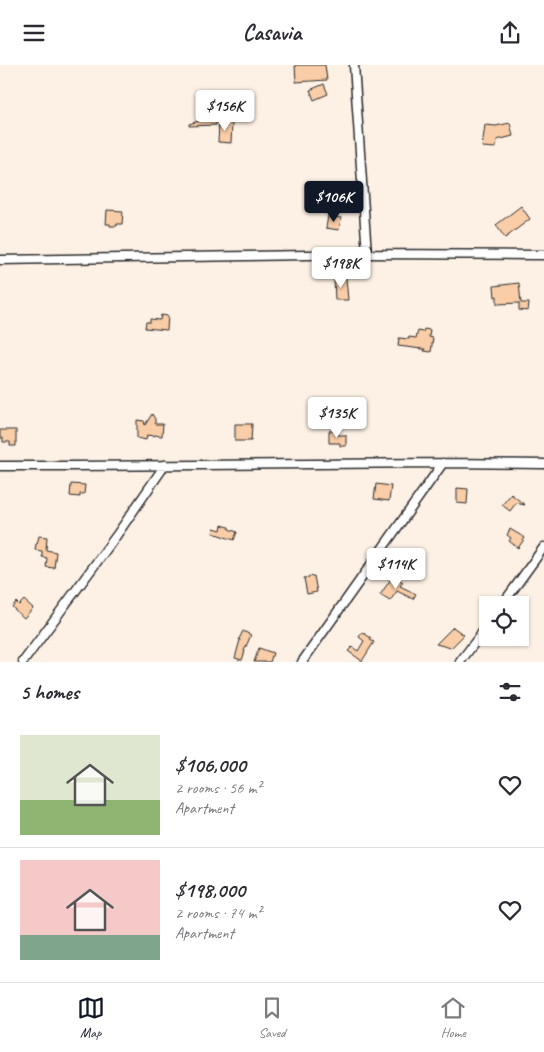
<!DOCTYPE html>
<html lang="en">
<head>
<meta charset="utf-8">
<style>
	:root { --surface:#fff; --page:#f7f7f7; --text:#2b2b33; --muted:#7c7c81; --line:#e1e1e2; --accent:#111827 }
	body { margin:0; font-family:Caveat,sans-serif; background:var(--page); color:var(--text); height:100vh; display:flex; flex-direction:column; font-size:19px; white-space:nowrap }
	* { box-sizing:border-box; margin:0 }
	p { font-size:16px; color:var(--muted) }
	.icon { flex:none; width:28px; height:28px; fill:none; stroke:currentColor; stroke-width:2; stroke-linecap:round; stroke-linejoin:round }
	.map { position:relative; height:597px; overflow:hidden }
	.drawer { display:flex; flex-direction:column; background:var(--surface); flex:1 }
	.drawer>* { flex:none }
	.controls { position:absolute; left:479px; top:531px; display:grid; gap:10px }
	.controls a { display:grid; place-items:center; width:50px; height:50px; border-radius:0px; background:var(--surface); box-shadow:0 1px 4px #0004; font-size:25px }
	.price { position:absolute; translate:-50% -42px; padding:0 11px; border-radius:5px; background:#fff; color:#222; font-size:16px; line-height:32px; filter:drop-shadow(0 1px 2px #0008) }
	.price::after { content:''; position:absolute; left:50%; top:30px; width:15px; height:11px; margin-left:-8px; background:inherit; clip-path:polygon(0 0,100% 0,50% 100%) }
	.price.current { background:var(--accent); color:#fff }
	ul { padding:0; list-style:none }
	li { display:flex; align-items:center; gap:15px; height:125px; padding:0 20px }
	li+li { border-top:1px solid var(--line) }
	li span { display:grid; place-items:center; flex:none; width:140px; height:100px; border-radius:0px; color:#555 }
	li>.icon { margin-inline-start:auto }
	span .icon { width:60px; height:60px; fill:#fffc; stroke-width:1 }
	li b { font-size:21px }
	h2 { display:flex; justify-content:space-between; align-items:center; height:60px; padding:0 20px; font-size:21px }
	header { display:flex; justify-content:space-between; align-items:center; height:65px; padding:0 20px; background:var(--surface); font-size:22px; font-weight:700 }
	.menu { display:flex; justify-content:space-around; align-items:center; height:70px; border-top:1px solid var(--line); background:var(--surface); font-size:14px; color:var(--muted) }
	.menu a { display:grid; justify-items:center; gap:2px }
	.menu .current { color:var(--accent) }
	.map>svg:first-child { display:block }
	.building { fill:#f8cda7; stroke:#2b2b2b }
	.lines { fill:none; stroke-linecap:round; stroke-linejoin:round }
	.street-casing { stroke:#2b2b2b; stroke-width:11 }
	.street { stroke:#fff; stroke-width:8 }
</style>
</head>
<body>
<header><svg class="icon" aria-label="menu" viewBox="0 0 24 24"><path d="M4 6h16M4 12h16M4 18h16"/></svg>Casavia<svg class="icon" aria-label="share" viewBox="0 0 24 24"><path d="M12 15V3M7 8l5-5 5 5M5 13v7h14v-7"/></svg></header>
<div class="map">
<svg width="544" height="597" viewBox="0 0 544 597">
	<rect width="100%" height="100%" fill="#fdf0e5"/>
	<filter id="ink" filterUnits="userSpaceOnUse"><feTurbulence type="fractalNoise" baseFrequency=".02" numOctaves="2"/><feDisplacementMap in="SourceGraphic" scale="10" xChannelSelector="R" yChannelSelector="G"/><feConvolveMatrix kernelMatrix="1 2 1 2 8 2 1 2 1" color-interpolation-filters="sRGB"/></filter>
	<g filter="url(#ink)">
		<path class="building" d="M 295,0 L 325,0 L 327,15 L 296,17 Z
			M 324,19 L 328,29 L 314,35 L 310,25 Z
			M 204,53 L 216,53 L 216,60 L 189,61 L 189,59 L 205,54 Z
			M 219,57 L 232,58 L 231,78 L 218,77 Z
			M 510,58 L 513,71 L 497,75 L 496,83 L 482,82 L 485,60 L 496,61 Z
			M 521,141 L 530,154 L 505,173 L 496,160 Z
			M 107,145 L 123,146 L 122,159 L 117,159 L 117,161 L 110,161 L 110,159 L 106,159 Z
			M 328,151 L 341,153 L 339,165 L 326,163 Z
			M 346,213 L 348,235 L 335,235 L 334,214 Z
			M 519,218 L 521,238 L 529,238 L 528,246 L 519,245 L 519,238 L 497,239 L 497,231 L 495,232 L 494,221 Z
			M 161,250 L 168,251 L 167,265 L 145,263 L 146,257 L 150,257 L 150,254 L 160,255 Z
			M 424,264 L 430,265 L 429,272 L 433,273 L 431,287 L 424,286 L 425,284 L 422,284 L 398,281 L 399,273 L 409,274 L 409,272 L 416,273 L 418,266 L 423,267 Z
			M 152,349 L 155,354 L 155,359 L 163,359 L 162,371 L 154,370 L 154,371 L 147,370 L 146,375 L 137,373 L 137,355 L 144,356 L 145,360 Z
			M 235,359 L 252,359 L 251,376 L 235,376 Z
			M 0,365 L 16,365 L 16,381 L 10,381 L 10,377 L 3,377 L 3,373 L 0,373 Z
			M 329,366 L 337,366 L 337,370 L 346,370 L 346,381 L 340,381 L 340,378 L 329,378 Z
			M 71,419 L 85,420 L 84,429 L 80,429 L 80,432 L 70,431 Z
			M 376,419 L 391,421 L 389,436 L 374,434 Z
			M 457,423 L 468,424 L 467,439 L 457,438 Z
			M 511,429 L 525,440 L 516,438 L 510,446 L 502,440 Z
			M 222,460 L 229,462 L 229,464 L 237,467 L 234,475 L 213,468 L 214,463 L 221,465 Z
			M 510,464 L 525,473 L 518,483 L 509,476 L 511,473 L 507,470 Z
			M 39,471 L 47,472 L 46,485 L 56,487 L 54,503 L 46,502 L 47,493 L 42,492 L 42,486 L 35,485 L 36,479 L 37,479 Z
			M 314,511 L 317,527 L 307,529 L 304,513 Z
			M 393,511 L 403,517 L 400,521 L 416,529 L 413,534 L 397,526 L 390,536 L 380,530 Z
			M 24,535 L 33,543 L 24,553 L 12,542 L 16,537 L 19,540 Z
			M 453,562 L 464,570 L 451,583 L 436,579 Z
			M 243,566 L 251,570 L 244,586 L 245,586 L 242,595 L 235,593 L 240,575 L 239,574 Z
			M 362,567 L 371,573 L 370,575 L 374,577 L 362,596 L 348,586 L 352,582 L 358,586 L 364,576 L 359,572 Z
			M 259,583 L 273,588 L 270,597 L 254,597 Z"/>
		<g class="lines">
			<g class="street-casing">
				<path id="street" d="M 354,0 L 367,189
					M 0,195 L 367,189 L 544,190
					M 0,401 L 75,401 L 443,398 L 544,399
					M 502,540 L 544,482
					M 23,597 L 116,471 L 165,400
					M 302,597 L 443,398
					M 460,597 L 488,560"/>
			</g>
			<use href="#street" class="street"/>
		</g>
	</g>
</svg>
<div class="controls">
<a><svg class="icon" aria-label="locate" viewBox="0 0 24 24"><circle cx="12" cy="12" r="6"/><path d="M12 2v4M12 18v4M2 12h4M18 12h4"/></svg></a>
</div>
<b class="price" style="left:225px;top:67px">$156K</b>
<b class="price current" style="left:334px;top:158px">$106K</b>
<b class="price" style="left:341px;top:224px">$198K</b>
<b class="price" style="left:337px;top:374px">$135K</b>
<b class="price" style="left:396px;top:525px">$114K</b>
</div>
<section class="drawer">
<h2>5 homes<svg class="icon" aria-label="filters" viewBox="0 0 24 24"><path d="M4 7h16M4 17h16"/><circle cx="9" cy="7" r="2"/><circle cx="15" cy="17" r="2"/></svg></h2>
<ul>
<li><span style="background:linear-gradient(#dfe7d0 65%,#8fb573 0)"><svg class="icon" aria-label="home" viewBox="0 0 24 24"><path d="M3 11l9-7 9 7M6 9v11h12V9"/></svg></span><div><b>$106,000</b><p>2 rooms · 56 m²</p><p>Apartment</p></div><svg class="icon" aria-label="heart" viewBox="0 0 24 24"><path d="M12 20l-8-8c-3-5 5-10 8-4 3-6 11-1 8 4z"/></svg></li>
<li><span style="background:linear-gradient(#f6c9c9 75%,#7fa58c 0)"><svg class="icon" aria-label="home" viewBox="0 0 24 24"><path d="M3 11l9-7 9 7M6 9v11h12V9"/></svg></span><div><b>$198,000</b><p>2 rooms · 74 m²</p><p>Apartment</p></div><svg class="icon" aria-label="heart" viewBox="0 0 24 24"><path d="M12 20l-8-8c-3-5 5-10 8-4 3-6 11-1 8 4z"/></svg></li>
</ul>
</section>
<nav class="menu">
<a class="current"><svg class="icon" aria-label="map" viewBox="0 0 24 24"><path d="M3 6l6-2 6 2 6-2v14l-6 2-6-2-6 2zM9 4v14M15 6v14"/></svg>Map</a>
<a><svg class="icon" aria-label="saved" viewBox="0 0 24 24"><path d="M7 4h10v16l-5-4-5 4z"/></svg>Saved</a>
<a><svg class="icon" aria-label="home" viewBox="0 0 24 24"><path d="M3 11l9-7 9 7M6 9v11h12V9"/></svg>Home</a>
</nav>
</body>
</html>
